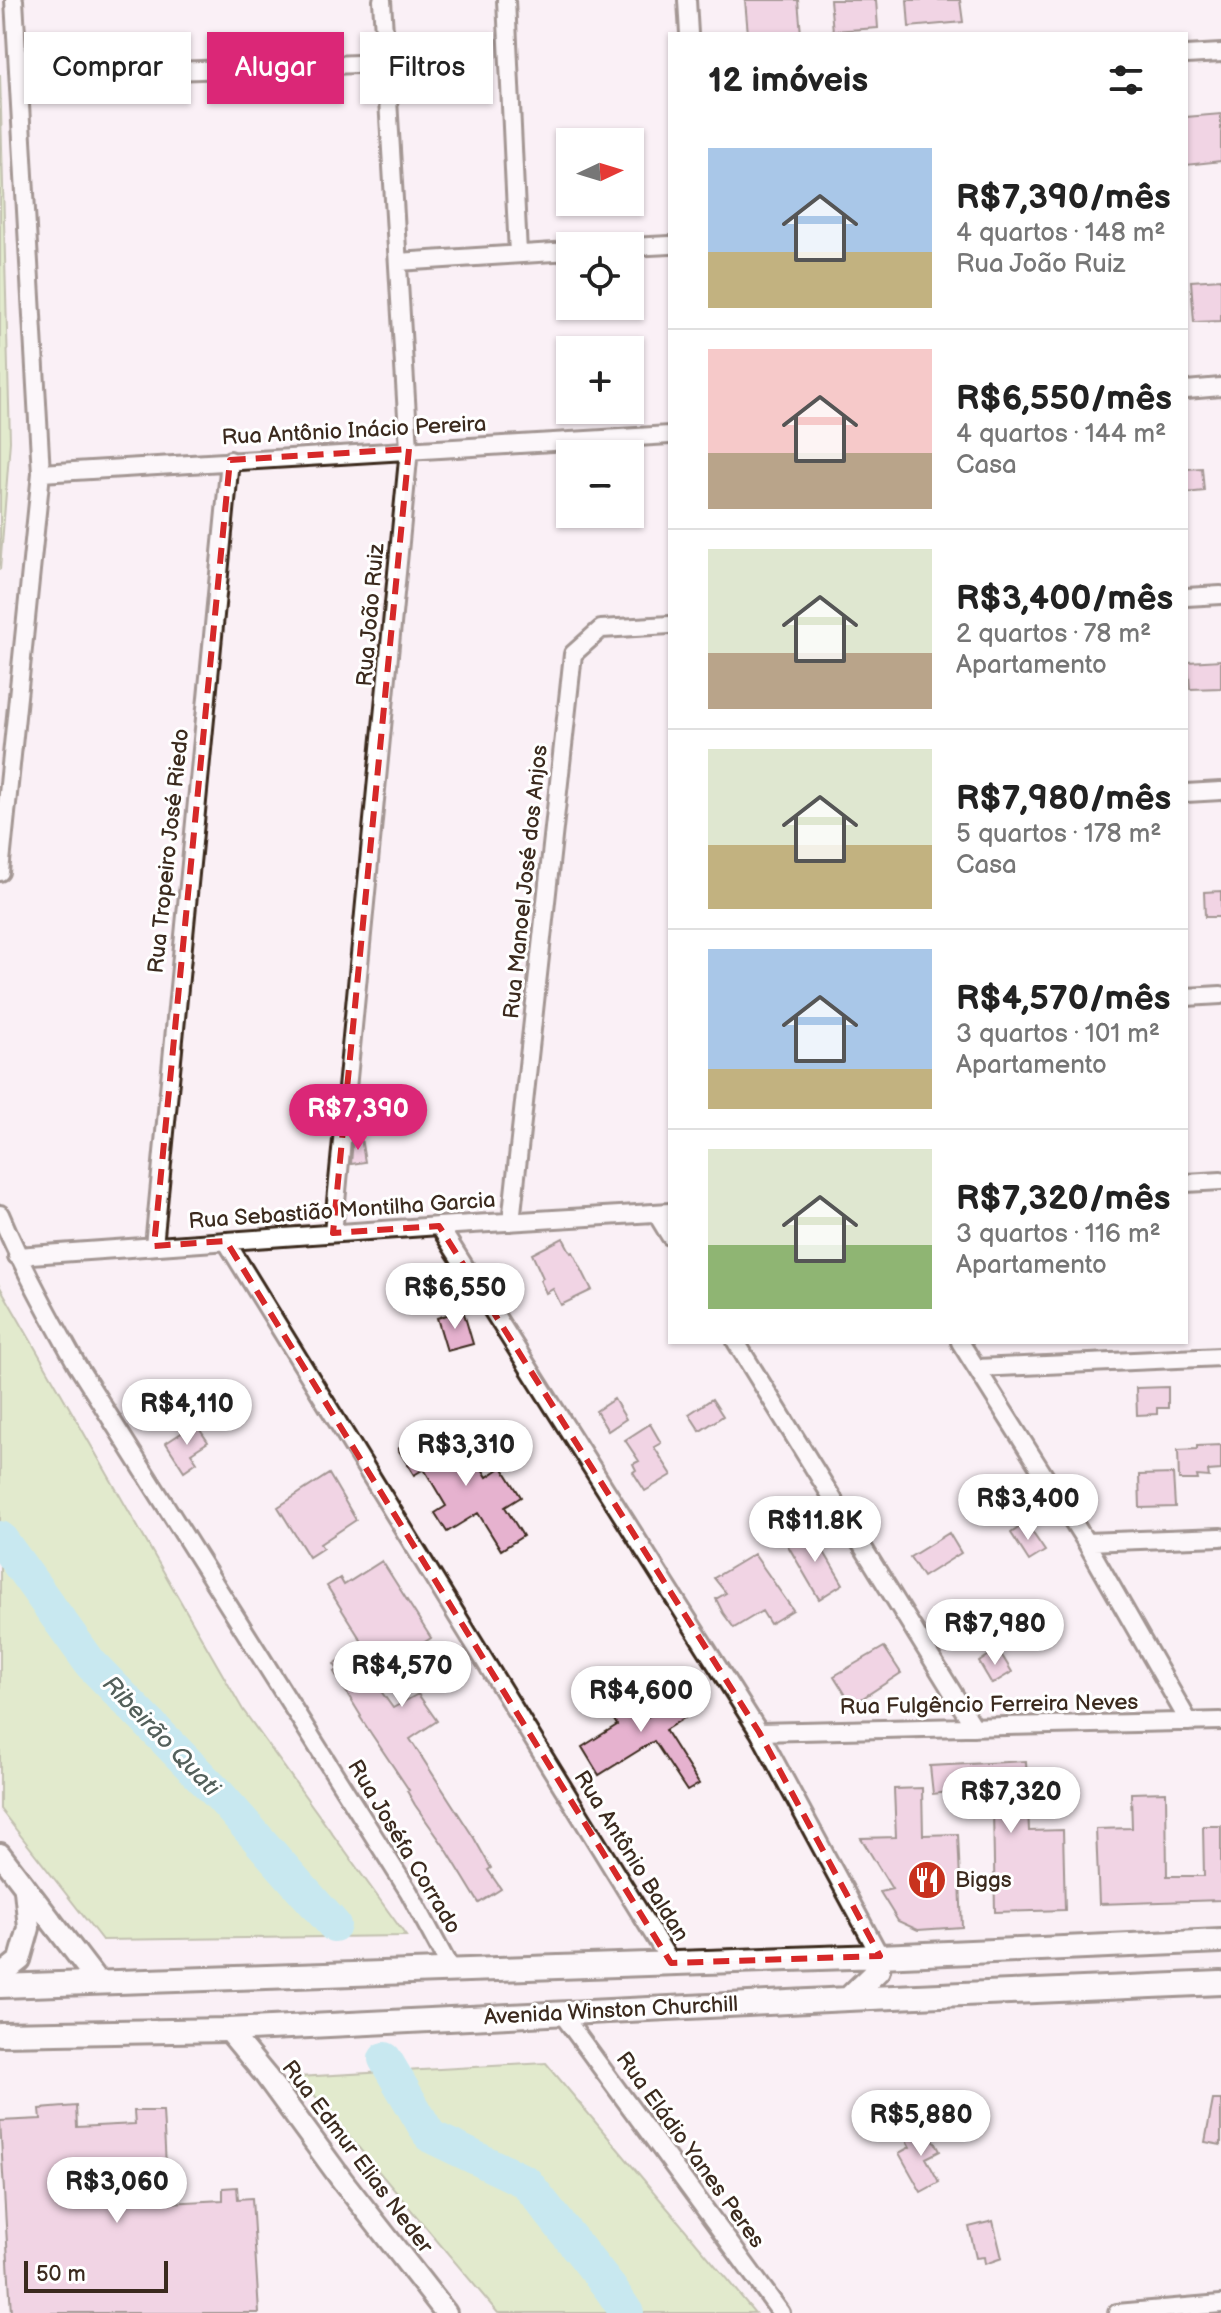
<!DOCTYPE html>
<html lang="pt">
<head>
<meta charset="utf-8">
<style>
	:root { --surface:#fff; --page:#f6f6f6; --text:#222; --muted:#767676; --line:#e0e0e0; --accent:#db2777 }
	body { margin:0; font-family:"Balsamiq Sans",sans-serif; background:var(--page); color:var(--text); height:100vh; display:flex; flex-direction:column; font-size:30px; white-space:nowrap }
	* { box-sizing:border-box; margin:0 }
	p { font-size:26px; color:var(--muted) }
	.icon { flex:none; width:44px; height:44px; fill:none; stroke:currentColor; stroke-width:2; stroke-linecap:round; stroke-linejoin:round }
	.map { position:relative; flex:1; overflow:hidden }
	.panel { position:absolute; left:668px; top:32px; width:520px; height:1312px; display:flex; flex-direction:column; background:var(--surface); border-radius:0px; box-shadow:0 2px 6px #0004 }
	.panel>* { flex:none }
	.top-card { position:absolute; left:24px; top:32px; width:524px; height:72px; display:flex; gap:16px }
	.needle { width:52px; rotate:86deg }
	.controls { position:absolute; left:556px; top:128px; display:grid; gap:16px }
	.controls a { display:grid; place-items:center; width:88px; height:88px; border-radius:0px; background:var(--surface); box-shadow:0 2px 6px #0004; font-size:40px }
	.scale { position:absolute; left:24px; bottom:20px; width:144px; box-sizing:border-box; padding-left:8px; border:4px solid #3b2a1e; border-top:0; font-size:22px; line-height:28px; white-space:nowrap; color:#3b2a1e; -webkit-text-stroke:6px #fff; paint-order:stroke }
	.price { position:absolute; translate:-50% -68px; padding:0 18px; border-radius:28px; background:#fff; color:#222; font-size:26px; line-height:52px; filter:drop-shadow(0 2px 4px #0008) }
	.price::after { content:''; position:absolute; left:50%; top:48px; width:24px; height:18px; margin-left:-12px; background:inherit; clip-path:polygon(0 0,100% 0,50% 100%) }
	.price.selected { background:var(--accent); color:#fff }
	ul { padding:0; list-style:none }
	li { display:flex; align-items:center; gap:24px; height:200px; padding:0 40px }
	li+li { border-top:2px solid var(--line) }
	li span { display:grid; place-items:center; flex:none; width:224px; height:160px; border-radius:0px; color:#555 }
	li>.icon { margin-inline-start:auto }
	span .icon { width:96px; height:96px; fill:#fffc; stroke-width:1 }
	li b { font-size:34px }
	h2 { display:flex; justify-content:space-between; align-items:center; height:96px; padding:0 40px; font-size:34px }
	.tag { padding:0 28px; border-radius:0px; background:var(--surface); box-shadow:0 2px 6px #0004; font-size:28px; line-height:72px }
	.tag.selected { background:var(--accent); color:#fff }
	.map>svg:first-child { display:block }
	.green { fill:#c5e39b; stroke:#80865c; stroke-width:2 }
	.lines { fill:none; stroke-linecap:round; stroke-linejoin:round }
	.river { stroke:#8ddee8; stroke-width:34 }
	.building { fill:#e6b2cf; stroke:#3b2a1e; stroke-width:2 }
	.minor-casing { stroke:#3b2a1e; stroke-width:22 }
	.tertiary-casing { stroke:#3b2a1e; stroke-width:26 }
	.secondary-casing { stroke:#3b2a1e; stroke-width:28 }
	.minor { stroke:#fff; stroke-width:16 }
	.tertiary { stroke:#fff; stroke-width:20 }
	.secondary { stroke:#fff; stroke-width:22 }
	.marked { fill:none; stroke:#d62828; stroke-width:6; stroke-dasharray:16 10; stroke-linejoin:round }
	.labels { text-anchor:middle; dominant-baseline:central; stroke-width:6; stroke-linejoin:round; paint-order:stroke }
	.street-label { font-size:22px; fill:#3b2a1e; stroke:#fff }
	.poi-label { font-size:22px; fill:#3b2a1e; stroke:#fff; text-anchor:start }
	.water-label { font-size:24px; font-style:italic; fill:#54605b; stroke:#fff }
</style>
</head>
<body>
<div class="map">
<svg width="1221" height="2313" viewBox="0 0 1221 2313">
	<rect width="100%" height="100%" fill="#faf0f5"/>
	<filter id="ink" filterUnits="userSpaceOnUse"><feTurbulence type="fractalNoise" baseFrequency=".0125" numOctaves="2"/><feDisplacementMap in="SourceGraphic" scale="16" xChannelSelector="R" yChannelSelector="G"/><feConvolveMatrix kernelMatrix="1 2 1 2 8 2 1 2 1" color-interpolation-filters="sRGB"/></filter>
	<g filter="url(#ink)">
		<path class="green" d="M 0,74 L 10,441 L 0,570 Z
			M 0,1287 L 243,1710 L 406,1936 L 102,1940 L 0,1809 Z
			M 546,2063 L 755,2313 L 498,2313 L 299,2077 Z"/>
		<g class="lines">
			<path class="river" d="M 0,1538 L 91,1664 L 220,1796 L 334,1925
				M 385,2059 L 430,2136 L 526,2182 L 610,2288 L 627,2313"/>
		</g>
		<path class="building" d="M 745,0 L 798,0 L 801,34 L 748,34 Z
			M 830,0 L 876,0 L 878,28 L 833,31 Z
			M 907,0 L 960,0 L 963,22 L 909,27 Z
			M 1221,114 L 1221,161 L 1186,165 L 1186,117 Z
			M 1221,279 L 1221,321 L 1194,322 L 1191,281 Z
			M 1202,468 L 1204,491 L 1186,493 L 1186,469 Z
			M 1221,660 L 1221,688 L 1190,689 L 1188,662 Z
			M 1221,891 L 1221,917 L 1205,917 L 1204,892 Z
			M 361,1138 L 365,1162 L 351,1164 L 353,1139 Z
			M 563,1238 L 571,1253 L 573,1252 L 592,1290 L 561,1305 L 553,1289 L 546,1293 L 540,1280 L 543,1278 L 532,1254 Z
			M 463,1310 L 473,1344 L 447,1351 L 437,1318 Z
			M 1168,1387 L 1168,1408 L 1157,1408 L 1157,1414 L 1137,1415 L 1136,1388 Z
			M 614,1399 L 626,1419 L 608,1431 L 596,1411 Z
			M 712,1399 L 723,1416 L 700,1431 L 689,1414 Z
			M 650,1424 L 661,1443 L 654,1447 L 672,1475 L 645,1491 L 633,1472 L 636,1470 L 633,1464 L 639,1461 L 625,1440 Z
			M 198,1427 L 208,1442 L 191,1453 L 197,1462 L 184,1471 L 166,1443 L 189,1428 L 192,1432 Z
			M 438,1436 L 448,1453 L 466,1442 L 487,1477 L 502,1467 L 521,1497 L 505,1507 L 523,1536 L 501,1550 L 478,1513 L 447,1532 L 435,1513 L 446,1506 L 424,1469 L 414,1475 L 398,1449 L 412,1440 L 417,1449 Z
			M 1221,1445 L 1221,1470 L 1208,1471 L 1209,1477 L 1197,1476 L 1198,1480 L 1179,1480 L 1178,1450 L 1197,1449 L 1197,1446 Z
			M 329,1474 L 356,1520 L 320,1544 L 323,1548 L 309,1557 L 278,1507 Z
			M 1173,1474 L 1175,1507 L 1140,1508 L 1139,1475 Z
			M 1026,1523 L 1045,1551 L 1029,1561 L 1011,1533 Z
			M 811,1530 L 843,1584 L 819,1599 L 787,1544 Z
			M 949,1533 L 961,1553 L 923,1577 L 910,1557 Z
			M 754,1554 L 793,1610 L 770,1624 L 762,1611 L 734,1628 L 723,1613 L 716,1599 L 726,1593 L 714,1578 Z
			M 382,1561 L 431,1638 L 400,1658 L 402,1662 L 373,1680 L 393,1708 L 418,1694 L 437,1721 L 410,1739 L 474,1838 L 491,1868 L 488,1870 L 501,1889 L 479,1903 L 446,1849 L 415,1805 L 407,1791 L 409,1790 L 360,1717 L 361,1716 L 334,1672 L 338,1670 L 334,1664 L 364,1645 L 327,1586 L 340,1578 L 344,1585 Z
			M 884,1647 L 901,1673 L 852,1705 L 834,1676 Z
			M 998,1649 L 1012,1672 L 992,1684 L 979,1662 Z
			M 618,1683 L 635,1714 L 642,1709 L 647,1717 L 688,1690 L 700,1708 L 665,1730 L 699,1784 L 687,1791 L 654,1741 L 599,1775 L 582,1747 L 617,1725 L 599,1694 Z
			M 1026,1761 L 1029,1831 L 1063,1830 L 1065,1910 L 995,1912 L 993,1811 L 966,1811 L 966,1790 L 933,1794 L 930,1766 Z
			M 922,1788 L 923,1835 L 958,1834 L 962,1927 L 918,1930 L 898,1921 L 880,1892 L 892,1889 L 861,1838 L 896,1837 L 894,1789 Z
			M 1166,1792 L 1167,1876 L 1204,1876 L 1203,1826 L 1221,1826 L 1221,1900 L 1099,1904 L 1096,1829 L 1132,1828 L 1131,1793 Z
			M 1213,2100 L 1221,2100 L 1221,2145 L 1205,2142 Z
			M 76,2106 L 77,2127 L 135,2124 L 134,2111 L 163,2111 L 168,2203 L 223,2200 L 223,2188 L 237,2187 L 238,2199 L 252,2198 L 259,2313 L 11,2313 L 0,2121 L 41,2119 L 40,2109 Z
			M 922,2127 L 925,2133 L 929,2131 L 940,2151 L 926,2158 L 939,2182 L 921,2192 L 899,2153 L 910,2147 L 906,2140 L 910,2138 L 908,2134 Z
			M 993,2221 L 1002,2258 L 985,2264 L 984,2257 L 976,2258 L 969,2227 Z"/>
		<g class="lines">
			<g class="minor-casing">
				<path id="minor" d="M 506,0 L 518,254
					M 687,0 L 689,34
					M 1186,55 L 1221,53
					M 19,77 L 384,63
					M 630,247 L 670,245
					M 398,262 L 570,251
					M 1186,390 L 1221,387
					M 41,473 L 670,435
					M 1186,597 L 1221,595
					M 1186,793 L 1221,791
					M 0,872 L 41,473 L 14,0
					M 1186,997 L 1221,995
					M 1186,1183 L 1221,1181
					M 656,1213 L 670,1236
					M 0,1214 C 22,1266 49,1315 77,1365 L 409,1892 L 451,1970
					M 511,1222 L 573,654 L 601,629 L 670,625
					M 439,1226 L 759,1732 L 880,1956
					M 333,1233 L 409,449 L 382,0
					M 226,1241 L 671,1963
					M 154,1246 L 230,460
					M 17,1256 L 439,1226 L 670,1212
					M 736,1342 L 974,1727
					M 960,1342 L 1086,1542 L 1189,1722
					M 977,1368 L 1221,1357
					M 1086,1542 L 1221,1537
					M 759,1732 L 1221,1721
					M 562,2014 L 781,2313
					M 1117,2313 L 1221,2304"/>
			</g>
			<g class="tertiary-casing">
				<path id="tertiary" d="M 0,1854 L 98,1982
					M 0,1976 L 20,1960 L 29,1928 L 25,1890
					M 228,2030 L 266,2076 L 342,2180 L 446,2313"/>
			</g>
			<g class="secondary-casing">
				<path id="secondary" d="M 0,1986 L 880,1956 L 1221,1941
					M 848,1999 L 878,1970 L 880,1956
					M 0,2034 L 228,2030 L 848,1999 L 1221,1983"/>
			</g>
			<use href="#minor" class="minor"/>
			<use href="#tertiary" class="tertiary"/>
			<use href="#secondary" class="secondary"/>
		</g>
	</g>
	<path d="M0 0H1221V2313H0ZM 409,449 L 333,1233 L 439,1226 L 759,1732 L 880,1956 L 671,1963 L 226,1241 L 154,1246 L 230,460 Z" fill="#faf0f5" fill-opacity=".55" fill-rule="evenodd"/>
	<path class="marked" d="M 409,449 L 333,1233 L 439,1226 L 759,1732 L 880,1956 L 671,1963 L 226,1241 L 154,1246 L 230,460 Z"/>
	<defs>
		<g id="restaurant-disc" transform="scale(2)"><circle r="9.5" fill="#c8321e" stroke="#fff"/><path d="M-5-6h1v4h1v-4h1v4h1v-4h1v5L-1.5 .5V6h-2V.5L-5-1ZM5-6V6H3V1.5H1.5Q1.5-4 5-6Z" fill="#fff"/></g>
	</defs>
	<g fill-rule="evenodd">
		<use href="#restaurant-disc" x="927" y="1880"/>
	</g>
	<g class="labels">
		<g class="street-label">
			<text transform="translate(354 431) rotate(-3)">Rua Antônio Inácio Pereira</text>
			<text transform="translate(371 615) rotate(-85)">Rua João Ruiz</text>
			<text transform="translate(169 851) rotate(-84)">Rua Tropeiro José Riedo</text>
			<text transform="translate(526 882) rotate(-84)">Rua Manoel José dos Anjos</text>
			<text transform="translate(342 1211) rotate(-4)">Rua Sebastião Montilha Garcia</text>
			<text transform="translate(989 1705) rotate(-1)">Rua Fulgêncio Ferreira Neves</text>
			<text transform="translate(404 1847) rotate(59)">Rua Joséfa Corrado</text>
			<text transform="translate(631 1856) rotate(58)">Rua Antônio Baldan</text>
			<text transform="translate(611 2011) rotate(-3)">Avenida Winston Churchill</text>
			<text transform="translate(690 2150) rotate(54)">Rua Eládio Yanes Peres</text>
			<text transform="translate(357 2157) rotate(53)">Rua Edmur Elias Neder</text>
		</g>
		<g class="poi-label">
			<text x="955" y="1880">Biggs</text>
		</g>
		<g class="water-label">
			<text transform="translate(161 1736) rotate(46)">Ribeirão Quati</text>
		</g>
	</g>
</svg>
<div class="controls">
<a><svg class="needle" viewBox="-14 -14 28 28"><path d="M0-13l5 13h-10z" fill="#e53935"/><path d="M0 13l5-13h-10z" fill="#767676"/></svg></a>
<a><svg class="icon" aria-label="locate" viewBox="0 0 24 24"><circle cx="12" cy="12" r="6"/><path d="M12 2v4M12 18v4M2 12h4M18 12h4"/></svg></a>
<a>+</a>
<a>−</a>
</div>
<div class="scale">50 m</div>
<b class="price selected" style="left:358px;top:1152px">R$7,390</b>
<b class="price" style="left:455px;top:1331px">R$6,550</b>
<b class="price" style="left:187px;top:1447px">R$4,110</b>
<b class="price" style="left:466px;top:1488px">R$3,310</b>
<b class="price" style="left:1028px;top:1542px">R$3,400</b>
<b class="price" style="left:815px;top:1564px">R$11.8K</b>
<b class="price" style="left:995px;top:1667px">R$7,980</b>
<b class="price" style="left:402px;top:1709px">R$4,570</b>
<b class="price" style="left:641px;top:1734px">R$4,600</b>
<b class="price" style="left:1011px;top:1835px">R$7,320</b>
<b class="price" style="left:921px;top:2158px">R$5,880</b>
<b class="price" style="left:117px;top:2225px">R$3,060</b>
<div class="top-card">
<a class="tag">Comprar</a>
<a class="tag selected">Alugar</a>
<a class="tag">Filtros</a>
</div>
<section class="panel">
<h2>12 imóveis<svg class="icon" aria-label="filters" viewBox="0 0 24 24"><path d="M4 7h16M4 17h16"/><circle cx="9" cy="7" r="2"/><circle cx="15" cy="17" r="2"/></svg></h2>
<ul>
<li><span style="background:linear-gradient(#a9c7e8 65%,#c2b280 0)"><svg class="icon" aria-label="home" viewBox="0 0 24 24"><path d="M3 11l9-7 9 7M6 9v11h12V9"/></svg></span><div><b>R$7,390/mês</b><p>4 quartos · 148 m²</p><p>Rua João Ruiz</p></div></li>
<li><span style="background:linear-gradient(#f6c9c9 65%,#b9a48a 0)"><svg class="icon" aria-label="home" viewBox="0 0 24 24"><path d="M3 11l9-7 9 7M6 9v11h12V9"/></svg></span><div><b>R$6,550/mês</b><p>4 quartos · 144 m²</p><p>Casa</p></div></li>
<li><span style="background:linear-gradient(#dfe7d0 65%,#b9a48a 0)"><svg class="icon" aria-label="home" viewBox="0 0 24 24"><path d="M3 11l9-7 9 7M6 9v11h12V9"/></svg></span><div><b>R$3,400/mês</b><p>2 quartos · 78 m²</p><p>Apartamento</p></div></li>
<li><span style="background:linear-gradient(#dfe7d0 60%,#c2b280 0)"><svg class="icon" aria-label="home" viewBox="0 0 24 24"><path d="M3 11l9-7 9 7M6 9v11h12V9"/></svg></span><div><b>R$7,980/mês</b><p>5 quartos · 178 m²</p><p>Casa</p></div></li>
<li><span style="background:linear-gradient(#a9c7e8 75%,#c2b280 0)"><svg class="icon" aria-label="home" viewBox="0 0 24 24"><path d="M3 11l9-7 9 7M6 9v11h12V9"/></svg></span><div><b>R$4,570/mês</b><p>3 quartos · 101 m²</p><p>Apartamento</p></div></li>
<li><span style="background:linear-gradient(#dfe7d0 60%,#8fb573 0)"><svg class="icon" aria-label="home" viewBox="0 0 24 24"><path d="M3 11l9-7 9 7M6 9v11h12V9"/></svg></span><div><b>R$7,320/mês</b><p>3 quartos · 116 m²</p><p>Apartamento</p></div></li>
</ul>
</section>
</div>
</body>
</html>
